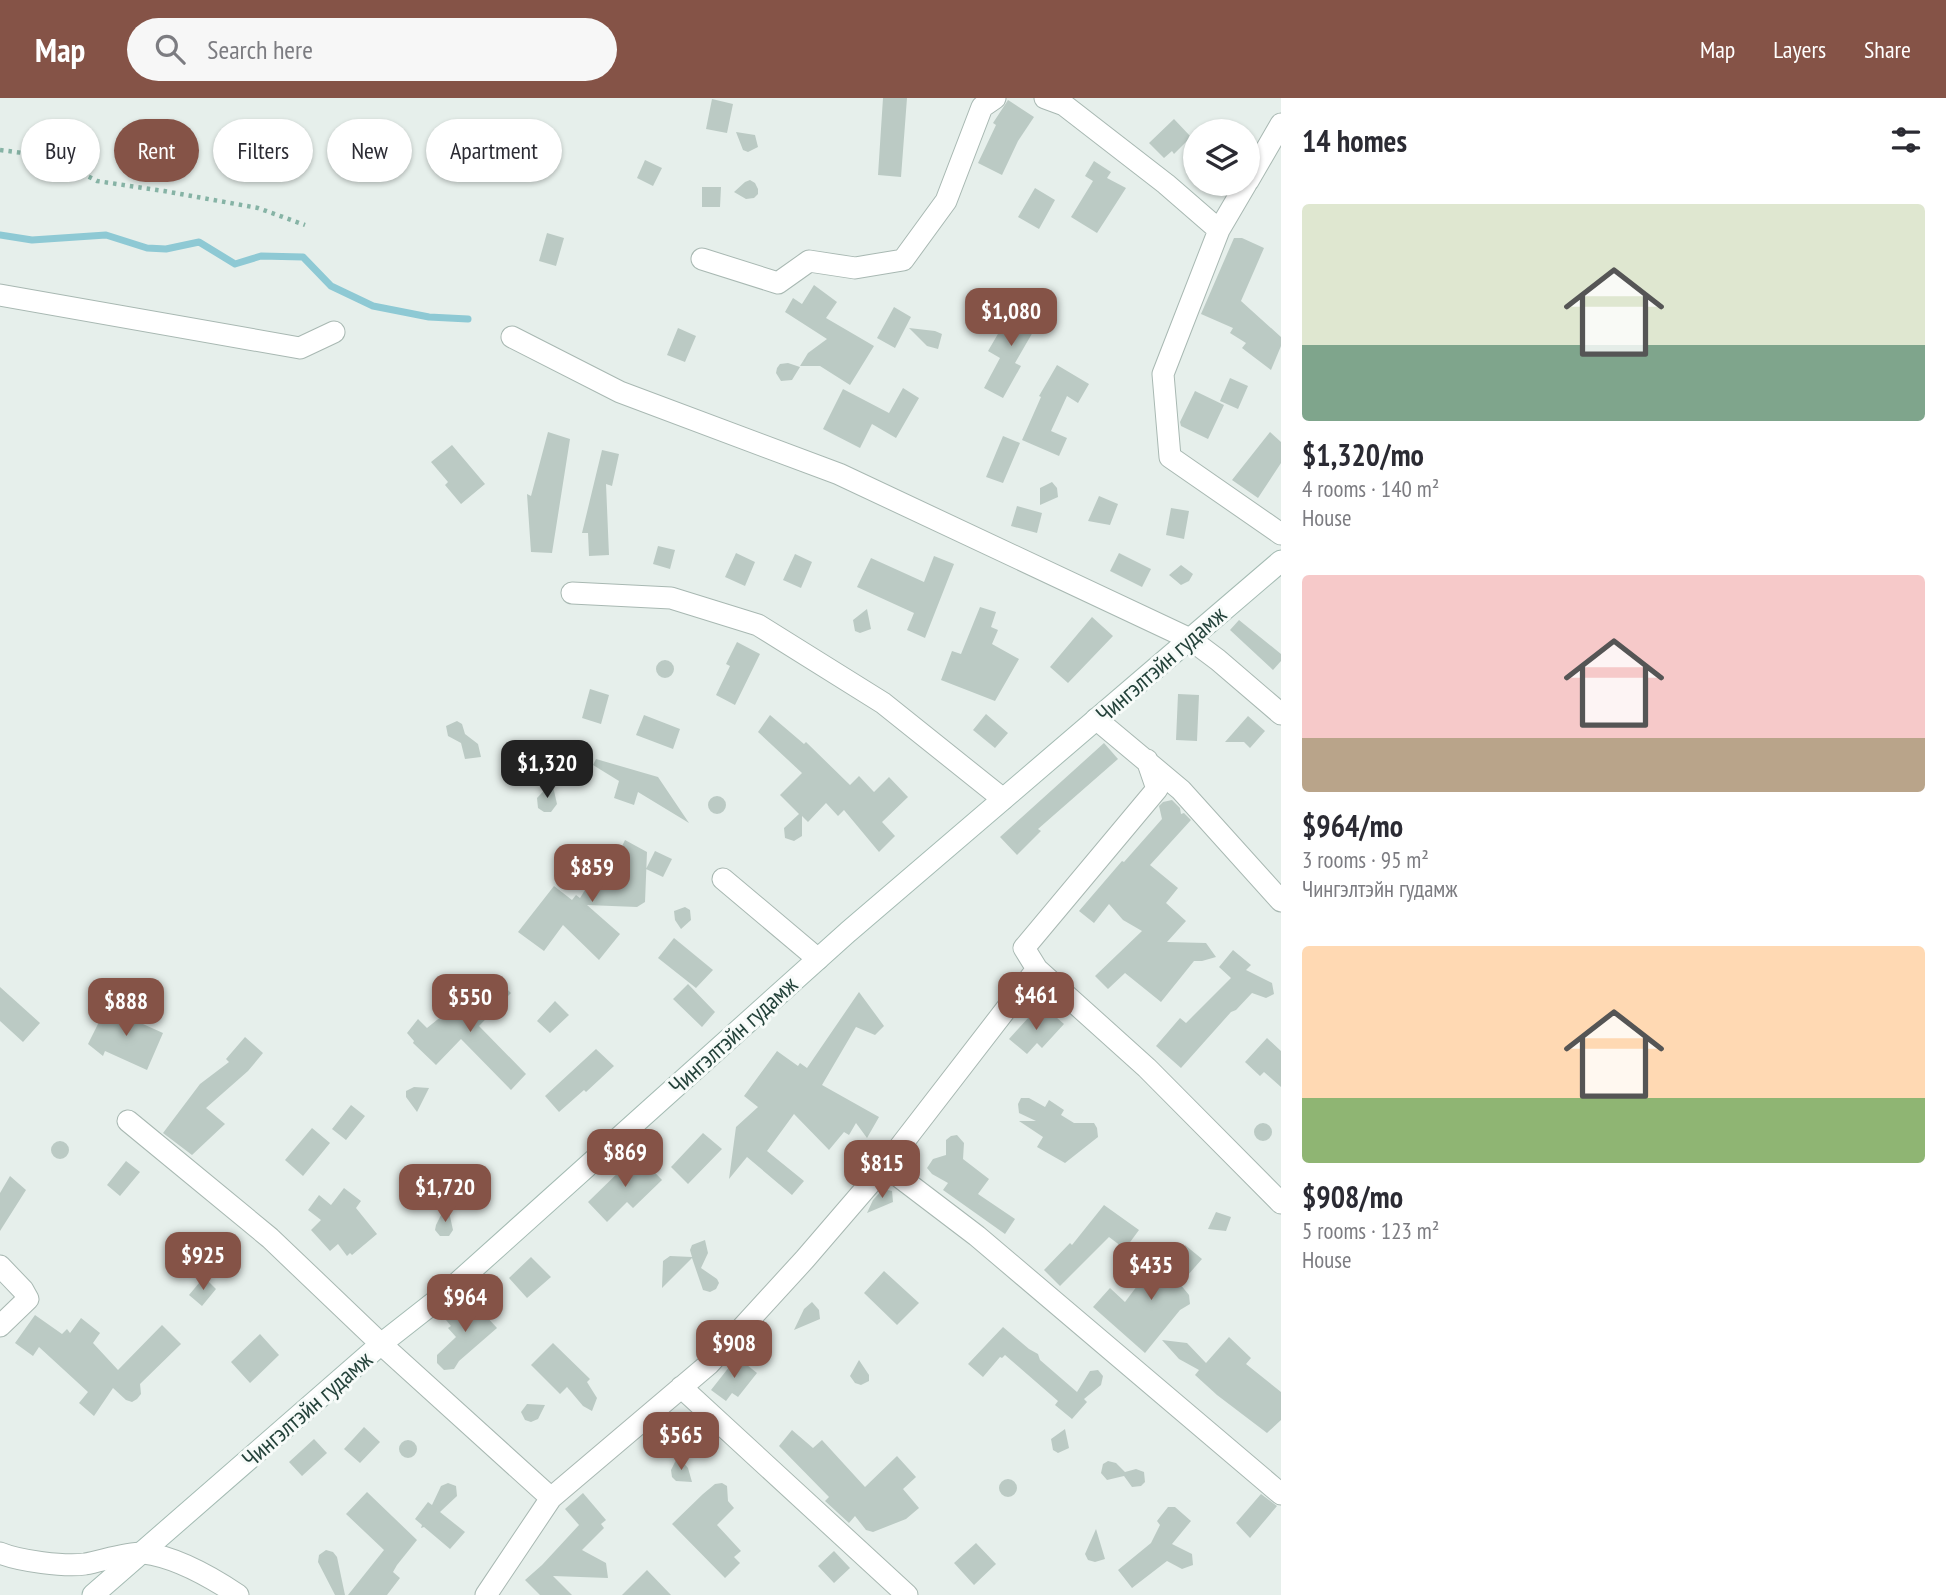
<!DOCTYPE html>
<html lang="en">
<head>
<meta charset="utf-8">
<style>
	:root { --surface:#fff; --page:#f7f7f7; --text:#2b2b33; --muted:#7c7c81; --accent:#855347 }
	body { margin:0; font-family:"PT Sans Narrow",sans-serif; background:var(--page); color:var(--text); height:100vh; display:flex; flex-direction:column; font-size:26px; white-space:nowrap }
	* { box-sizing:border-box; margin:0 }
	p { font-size:23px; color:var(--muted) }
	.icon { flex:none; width:38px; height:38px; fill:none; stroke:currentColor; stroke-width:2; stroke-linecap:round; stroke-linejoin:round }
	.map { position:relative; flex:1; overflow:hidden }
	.panel { display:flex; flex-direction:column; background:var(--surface); width:665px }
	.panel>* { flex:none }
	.top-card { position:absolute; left:21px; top:21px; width:665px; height:63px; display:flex; gap:14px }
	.tools { position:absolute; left:1183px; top:21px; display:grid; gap:14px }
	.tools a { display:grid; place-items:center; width:77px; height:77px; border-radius:50%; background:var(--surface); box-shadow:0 2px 5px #0004; font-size:35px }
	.price { position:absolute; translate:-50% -60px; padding:0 16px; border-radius:14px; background:var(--accent); color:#fff; font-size:23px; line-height:46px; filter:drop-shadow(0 2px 4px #0008) }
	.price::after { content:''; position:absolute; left:50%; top:42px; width:21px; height:16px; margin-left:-10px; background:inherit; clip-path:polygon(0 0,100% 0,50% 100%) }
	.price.selected { background:#222; color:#fff }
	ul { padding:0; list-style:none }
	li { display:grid; align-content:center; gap:14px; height:371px; padding:0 21px }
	li span { display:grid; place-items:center; height:217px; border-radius:7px; color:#555 }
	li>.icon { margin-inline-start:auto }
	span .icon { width:126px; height:126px; fill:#fffc; stroke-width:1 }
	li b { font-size:30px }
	h2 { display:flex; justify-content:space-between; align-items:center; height:84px; padding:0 21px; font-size:30px }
	.pill { padding:0 24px; border-radius:32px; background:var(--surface); box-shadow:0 2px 5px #0004; font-size:24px; line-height:63px }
	.pill.selected { background:var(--accent); color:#fff }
	header { display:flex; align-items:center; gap:42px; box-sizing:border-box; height:98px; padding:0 35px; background:var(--accent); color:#fff }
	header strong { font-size:33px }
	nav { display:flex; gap:38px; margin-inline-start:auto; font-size:24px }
	.search { width:490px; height:63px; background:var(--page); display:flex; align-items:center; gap:18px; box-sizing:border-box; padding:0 24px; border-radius:38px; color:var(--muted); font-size:26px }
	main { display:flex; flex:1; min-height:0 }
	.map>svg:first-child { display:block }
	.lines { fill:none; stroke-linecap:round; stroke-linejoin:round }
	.stream { stroke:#8ec9d4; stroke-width:7 }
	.building { fill:#bbcac4 }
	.minor-casing { stroke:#a8b8b2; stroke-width:23 }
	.secondary-casing { stroke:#a4bbb3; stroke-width:23 }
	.path { stroke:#86b3a5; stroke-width:4.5; stroke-dasharray:3.5 5; stroke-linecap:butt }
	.minor { stroke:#fff; stroke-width:21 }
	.secondary { stroke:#fff; stroke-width:21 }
	.labels { text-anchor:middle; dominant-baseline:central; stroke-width:6; stroke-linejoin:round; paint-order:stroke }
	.street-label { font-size:24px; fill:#24423a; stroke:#f7fbf9 }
</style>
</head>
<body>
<header>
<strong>Map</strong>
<div class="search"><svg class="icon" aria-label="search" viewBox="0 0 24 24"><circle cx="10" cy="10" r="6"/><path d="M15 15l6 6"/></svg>Search here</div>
<nav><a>Map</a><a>Layers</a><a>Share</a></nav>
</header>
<main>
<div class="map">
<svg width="1281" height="1497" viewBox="0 0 1281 1497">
	<rect width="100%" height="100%" fill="#e6efeb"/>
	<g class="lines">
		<path class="stream" d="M 0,137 L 32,142 L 106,137 L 147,150 L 166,151 L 199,144 L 235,166 L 261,158 L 303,159 L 331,188 L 373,208 L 429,219 L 468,221"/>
	</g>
	<path class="building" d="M 883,0 L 907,0 L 901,79 L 878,77 Z
		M 712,1 L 733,6 L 727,35 L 706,31 Z
		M 1008,2 L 1034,19 L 1018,43 L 1002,77 L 978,65 L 996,27 L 993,25 Z
		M 1174,21 L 1191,39 L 1174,56 L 1172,53 L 1164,60 L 1149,45 Z
		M 736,34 L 755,37 L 758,49 L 748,54 L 743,52 Z
		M 645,62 L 662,70 L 653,88 L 637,80 Z
		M 1094,63 L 1111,74 L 1107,80 L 1126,90 L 1097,135 L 1071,119 L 1093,83 L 1085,78 Z
		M 750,82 L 755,85 L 758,91 L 758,96 L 754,100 L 746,101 L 734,94 L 745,84 Z
		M 702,89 L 721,89 L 720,109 L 702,109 Z
		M 1035,90 L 1055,102 L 1039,131 L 1018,119 Z
		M 547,135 L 564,140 L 556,168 L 539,163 Z
		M 1234,140 L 1242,140 L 1264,150 L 1241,203 L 1281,239 L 1281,248 L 1271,272 L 1242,250 L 1246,245 L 1230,235 L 1233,230 L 1201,216 Z
		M 814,187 L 837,204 L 826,220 L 874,248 L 850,287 L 820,268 L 800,268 L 808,255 L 827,241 L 785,214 L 793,200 L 802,206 Z
		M 1016,205 L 1041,220 L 1015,265 L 1021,268 L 1003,300 L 984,290 L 1000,260 L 988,253 Z
		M 894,209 L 911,219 L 895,250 L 877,240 Z
		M 678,230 L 696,238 L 685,264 L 667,257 Z
		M 909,230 L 935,233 L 942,236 L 938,251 L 927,248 Z
		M 788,265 L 800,269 L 792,282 L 781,283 L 776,275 L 777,270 L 780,266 Z
		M 1057,267 L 1089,286 L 1078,305 L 1067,298 L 1051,333 L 1067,340 L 1059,358 L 1022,342 L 1041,299 L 1039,298 Z
		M 1230,280 L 1248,288 L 1238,311 L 1220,303 Z
		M 903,290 L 919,300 L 896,340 L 872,326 L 860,350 L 823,331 L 843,291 L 889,315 Z
		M 1195,293 L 1224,307 L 1208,341 L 1181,328 L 1180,324 Z
		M 548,334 L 570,341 L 552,455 L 531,454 L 527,396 L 531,398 Z
		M 1270,334 L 1281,344 L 1281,365 L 1258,400 L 1232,382 Z
		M 1003,338 L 1020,345 L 1003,385 L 986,379 Z
		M 452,347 L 485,386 L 461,406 L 445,387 L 448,384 L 431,364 Z
		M 602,352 L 619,356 L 612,388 L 606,386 L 609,457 L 589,458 L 588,435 L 582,435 Z
		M 1052,384 L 1057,390 L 1058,399 L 1040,407 L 1040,390 Z
		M 1099,398 L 1118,406 L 1110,427 L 1088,423 Z
		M 1017,408 L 1042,415 L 1037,435 L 1011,428 Z
		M 1171,410 L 1189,413 L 1184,441 L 1166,437 Z
		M 658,448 L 675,452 L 670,471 L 653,466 Z
		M 736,455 L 755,464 L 745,488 L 725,479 Z
		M 1119,455 L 1151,471 L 1142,489 L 1110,473 Z
		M 795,456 L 812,464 L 801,490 L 783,482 Z
		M 934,458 L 954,466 L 925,540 L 907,532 L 914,515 L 857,489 L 871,460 L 924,484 Z
		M 1181,467 L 1193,476 L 1189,483 L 1181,487 L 1169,477 Z
		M 980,509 L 996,514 L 991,529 L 998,532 L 992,546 L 1019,561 L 995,603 L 941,582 L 952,553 L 961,556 Z
		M 867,511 L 871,531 L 860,535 L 855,533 L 853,522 Z
		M 1092,519 L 1113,538 L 1068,585 L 1050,569 Z
		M 1239,522 L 1281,556 L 1281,563 L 1273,572 L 1230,532 Z
		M 737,544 L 760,556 L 735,607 L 716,597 L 730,568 L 726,566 Z
		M656 571a9 9 0 1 1 18 0a9 9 0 1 1-18 0Z
		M 590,591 L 609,597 L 601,626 L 582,620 Z
		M 1178,596 L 1199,597 L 1197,643 L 1176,642 Z
		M 986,616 L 1008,635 L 995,650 L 973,632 Z
		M 644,617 L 680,631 L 673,651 L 636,637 Z
		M 770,617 L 804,646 L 806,644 L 850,687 L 859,678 L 874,694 L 889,679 L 908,699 L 882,724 L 895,738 L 879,754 L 844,712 L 838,718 L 826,705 L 808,724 L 802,718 L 802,738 L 794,743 L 785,740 L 784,730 L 799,716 L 780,697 L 802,675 L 758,634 Z
		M 1248,618 L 1265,633 L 1250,650 L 1244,644 L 1225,644 Z
		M 457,623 L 462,626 L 465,636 L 478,646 L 481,659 L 465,661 L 461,645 L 448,638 L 446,628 Z
		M 1104,645 L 1118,661 L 1038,731 L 1041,733 L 1017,757 L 1000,739 Z
		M 596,661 L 658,679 L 689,725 L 638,694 L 634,707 L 614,700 L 619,683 L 593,667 Z
		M 552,684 L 557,706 L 551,714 L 544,714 L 538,710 L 537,700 Z
		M708 707a9 9 0 1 1 18 0a9 9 0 1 1-18 0Z
		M 1172,702 L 1180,710 L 1181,716 L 1184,715 L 1191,722 L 1150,767 L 1178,790 L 1166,805 L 1186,823 L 1167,844 L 1206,845 L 1216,859 L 1202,863 L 1194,863 L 1161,904 L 1125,875 L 1108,891 L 1095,878 L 1142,833 L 1123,822 L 1109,806 L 1094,825 L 1079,813 L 1122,763 L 1124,764 L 1162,721 L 1159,708 L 1163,704 Z
		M 625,742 L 647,754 L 645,804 L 637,809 L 587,807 L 620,836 L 599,862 L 563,827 L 544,853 L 518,834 L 554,788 L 572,802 L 576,797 L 580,800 L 600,768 L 610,773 Z
		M 655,753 L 672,761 L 663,779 L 646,771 Z
		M 685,809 L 690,812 L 691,822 L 681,831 L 675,822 L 674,813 Z
		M 674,840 L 713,872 L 696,890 L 658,860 Z
		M 1233,852 L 1251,867 L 1246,872 L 1272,885 L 1274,896 L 1266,900 L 1252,895 L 1236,912 L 1231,914 L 1181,970 L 1156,948 L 1180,920 L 1186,925 L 1231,880 L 1219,869 Z
		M 493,878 L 511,895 L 479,928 L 526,976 L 511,992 L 461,941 L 436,967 L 413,945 L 414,943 L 407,935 L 418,921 L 427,930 L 453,909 L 458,915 Z
		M 688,886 L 715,914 L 702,929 L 673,901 Z
		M 0,889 L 40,925 L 23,944 L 0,923 Z
		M 859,894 L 884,928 L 875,937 L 856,929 L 822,987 L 879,1019 L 867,1040 L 856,1025 L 849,1037 L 844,1034 L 829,1052 L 794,1016 L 767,1053 L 804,1083 L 792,1097 L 747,1059 L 729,1081 L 736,1029 L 758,1009 L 744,998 L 777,953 L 798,968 L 800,965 L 807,970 Z
		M 555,903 L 569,917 L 550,935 L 537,923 Z
		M 122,907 L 130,911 L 134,922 L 163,935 L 147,972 L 105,953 L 103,958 L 88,946 L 100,922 L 106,924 L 116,909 Z
		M 1048,912 L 1064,926 L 1042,950 L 1037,945 L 1027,956 L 1009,941 L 1029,919 L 1036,925 Z
		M 245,939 L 263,955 L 248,973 L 206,1010 L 225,1026 L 192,1057 L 163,1035 L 200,986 L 229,964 L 226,961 Z
		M 1267,940 L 1281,953 L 1281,989 L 1264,974 L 1260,978 L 1245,964 Z
		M 596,951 L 614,968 L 586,994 L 584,992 L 559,1014 L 545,998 Z
		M 414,989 L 429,990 L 417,1014 L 406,999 L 406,993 Z
		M 1021,1000 L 1029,1000 L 1045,1009 L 1049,1002 L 1064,1012 L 1061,1017 L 1074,1025 L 1094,1025 L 1097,1030 L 1098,1039 L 1065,1065 L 1037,1049 L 1043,1039 L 1019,1023 L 1036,1023 L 1019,1015 L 1018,1006 Z
		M 351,1007 L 365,1018 L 346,1042 L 332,1031 Z
		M1254 1034a9 9 0 1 1 18 0a9 9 0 1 1-18 0Z
		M 312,1030 L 330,1045 L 303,1078 L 285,1062 Z
		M 703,1035 L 722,1051 L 688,1086 L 671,1069 Z
		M 957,1037 L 964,1045 L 963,1061 L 989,1081 L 978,1096 L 1015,1121 L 1005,1136 L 943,1092 L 948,1085 L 932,1076 L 927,1070 L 933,1061 L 946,1057 L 946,1042 L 951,1038 Z
		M51 1052a9 9 0 1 1 18 0a9 9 0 1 1-18 0Z
		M 642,1061 L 662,1082 L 633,1110 L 627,1104 L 607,1124 L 588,1104 L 628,1065 L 634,1069 Z
		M 126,1063 L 140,1074 L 120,1098 L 107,1087 Z
		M 10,1078 L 26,1092 L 0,1133 L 0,1095 Z
		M 344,1090 L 361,1103 L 356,1110 L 377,1136 L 352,1157 L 350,1155 L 347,1158 L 338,1146 L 330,1153 L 311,1132 L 321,1122 L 308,1112 L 319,1097 L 331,1107 Z
		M 883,1091 L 892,1093 L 893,1104 L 867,1115 L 873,1102 Z
		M 447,1105 L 453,1132 L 449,1138 L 440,1138 L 435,1132 L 436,1127 Z
		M 1104,1107 L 1139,1132 L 1125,1151 L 1109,1139 L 1060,1188 L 1044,1172 L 1070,1145 L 1072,1147 Z
		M 1216,1114 L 1231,1119 L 1226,1133 L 1208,1131 Z
		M 705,1142 L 708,1155 L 701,1170 L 717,1181 L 719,1185 L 716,1191 L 710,1194 L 703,1192 L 692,1160 L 662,1190 L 663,1163 L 670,1158 L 692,1159 L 690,1152 L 692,1147 Z
		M 1185,1147 L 1202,1161 L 1180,1186 L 1189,1197 L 1190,1206 L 1180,1212 L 1145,1255 L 1093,1209 L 1110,1190 L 1125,1204 L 1149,1172 L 1158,1179 Z
		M 531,1159 L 551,1179 L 527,1200 L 509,1180 Z
		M 884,1173 L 919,1205 L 897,1227 L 864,1195 Z
		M 204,1179 L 216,1191 L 202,1208 L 189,1197 Z
		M 466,1202 L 473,1209 L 475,1206 L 497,1230 L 459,1263 L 454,1271 L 444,1272 L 437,1265 L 437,1257 L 456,1239 L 448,1230 L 451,1228 L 446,1222 Z
		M 812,1204 L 819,1212 L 820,1221 L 794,1232 L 804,1211 Z
		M 35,1217 L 62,1236 L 67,1231 L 70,1235 L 81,1220 L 100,1235 L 93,1245 L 118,1272 L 162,1227 L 181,1246 L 140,1286 L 141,1296 L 137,1301 L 132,1304 L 126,1302 L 113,1290 L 94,1318 L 79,1305 L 88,1294 L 39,1249 L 33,1258 L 15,1245 Z
		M 1003,1229 L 1029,1251 L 1038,1256 L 1040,1262 L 1077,1294 L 1090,1273 L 1098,1272 L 1103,1278 L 1101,1287 L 1084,1301 L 1087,1304 L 1072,1321 L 1055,1307 L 1058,1303 L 1005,1257 L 1002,1260 L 1000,1259 L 983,1279 L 968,1266 Z
		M 260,1236 L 279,1257 L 250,1285 L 231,1264 Z
		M 1229,1239 L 1251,1260 L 1246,1266 L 1281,1294 L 1281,1322 L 1267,1335 L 1217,1297 L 1195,1277 L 1199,1272 L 1179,1261 L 1162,1242 L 1187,1245 L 1206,1265 Z
		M 553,1245 L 590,1281 L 587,1284 L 597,1300 L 592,1313 L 583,1308 L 567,1289 L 560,1296 L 531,1267 Z
		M 737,1259 L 757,1275 L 738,1299 L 732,1295 L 726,1303 L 711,1292 Z
		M 859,1262 L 869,1277 L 869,1283 L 861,1287 L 855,1285 L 850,1278 Z
		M 527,1306 L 545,1307 L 538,1321 L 531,1324 L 525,1322 L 521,1314 Z
		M 364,1329 L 380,1344 L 360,1365 L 344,1351 Z
		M 1065,1331 L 1069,1350 L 1058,1355 L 1053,1352 L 1051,1341 Z
		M 792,1332 L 813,1350 L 822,1342 L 865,1389 L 897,1358 L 916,1379 L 903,1391 L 919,1410 L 906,1421 L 873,1434 L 866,1432 L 855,1418 L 849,1425 L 825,1403 L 829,1399 L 779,1348 Z
		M 314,1341 L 327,1355 L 302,1378 L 289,1364 Z
		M399 1351a9 9 0 1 1 18 0a9 9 0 1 1-18 0Z
		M 678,1358 L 688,1370 L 692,1384 L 676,1383 L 672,1379 L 671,1372 Z
		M 1108,1363 L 1116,1365 L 1125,1374 L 1136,1371 L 1144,1374 L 1145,1384 L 1141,1388 L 1132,1389 L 1124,1378 L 1107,1382 L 1101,1375 L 1103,1366 Z
		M999 1390a9 9 0 1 1 18 0a9 9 0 1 1-18 0Z
		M 448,1385 L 456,1388 L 457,1398 L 440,1414 L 465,1434 L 450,1451 L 424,1429 L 421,1430 L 422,1427 L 415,1421 L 428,1404 L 432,1407 L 441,1388 Z
		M 722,1385 L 727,1388 L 728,1403 L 734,1410 L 717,1427 L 741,1453 L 734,1459 L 740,1465 L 725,1480 L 672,1426 L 703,1396 L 715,1386 Z
		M 367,1394 L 417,1442 L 397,1467 L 393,1474 L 400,1480 L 387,1497 L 348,1497 L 384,1452 L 346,1416 Z
		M 583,1395 L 606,1422 L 601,1426 L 604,1430 L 582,1452 L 606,1465 L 608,1480 L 553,1478 L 572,1497 L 540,1497 L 525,1482 L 542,1467 L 579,1427 L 565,1411 Z
		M 1261,1396 L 1277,1408 L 1250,1440 L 1236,1425 Z
		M 1168,1409 L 1175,1409 L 1191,1423 L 1172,1446 L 1192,1456 L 1193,1467 L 1182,1471 L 1167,1463 L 1132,1490 L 1118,1472 L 1151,1445 L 1160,1427 L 1157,1423 Z
		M 1096,1431 L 1105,1461 L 1095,1464 L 1088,1462 L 1085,1456 Z
		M 976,1445 L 996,1466 L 974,1487 L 954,1465 Z
		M 326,1452 L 333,1454 L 337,1459 L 345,1497 L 335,1497 L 318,1464 L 319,1457 Z
		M 834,1453 L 850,1470 L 834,1485 L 818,1468 Z
		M 647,1472 L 671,1497 L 622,1497 Z"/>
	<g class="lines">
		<g class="minor-casing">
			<path id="minor" d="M 1045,0 L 1064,7 L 1166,86 L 1219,132
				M 1248,83 L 1281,26
				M 1246,86 L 1219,132 L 1163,276 L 1170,359 L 1281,436
				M 702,161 L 778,185 L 809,163 L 855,170 L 903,162 L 946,103 L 982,9 L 995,0
				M 0,197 L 300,250 L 334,234
				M 512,239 L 620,294 L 839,376 L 1190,541 L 1218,562 L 1281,616
				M 572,495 L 671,500 L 758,527 L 883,605 L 1003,701
				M 1096,621 L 1181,692 L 1281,803
				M 723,781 L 818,861
				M 1037,871 L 1147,970 L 1281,1105
				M 128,1023 L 270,1140 L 381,1246 L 551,1400
				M 885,1068 L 977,1138 L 1281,1396
				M 0,1168 L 23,1192 L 28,1201 L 0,1228
				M 681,1289 L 907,1497
				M 0,1455 C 19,1463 65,1469 85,1466 C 102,1463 128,1454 144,1455 C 177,1459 211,1479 238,1497
				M 486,1497 L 551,1400 L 709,1266 L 805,1161 L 885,1068 L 1037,871 L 1024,850 L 1157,691 L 1147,662"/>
		</g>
		<g class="secondary-casing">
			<path id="secondary" d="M 93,1497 L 381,1246 L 446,1195 L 848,834 L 1281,463"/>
		</g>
		<path class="path" d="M 0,52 L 31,56 L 68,68 L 97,83 L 164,93 L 258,110 L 305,127"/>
		<use href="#minor" class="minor"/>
		<use href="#secondary" class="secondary"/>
	</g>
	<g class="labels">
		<g class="street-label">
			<text transform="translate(1161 566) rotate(-41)">Чингэлтэйн гудамж</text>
			<text transform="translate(733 937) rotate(-42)">Чингэлтэйн гудамж</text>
			<text transform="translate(307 1311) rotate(-41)">Чингэлтэйн гудамж</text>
		</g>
	</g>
</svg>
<div class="tools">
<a><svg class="icon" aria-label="layers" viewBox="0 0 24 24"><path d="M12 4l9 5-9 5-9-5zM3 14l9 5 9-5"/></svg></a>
</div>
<b class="price" style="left:1011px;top:250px">$1,080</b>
<b class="price selected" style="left:547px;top:702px">$1,320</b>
<b class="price" style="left:592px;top:806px">$859</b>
<b class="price" style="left:1036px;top:934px">$461</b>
<b class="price" style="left:470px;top:936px">$550</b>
<b class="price" style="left:126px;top:940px">$888</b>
<b class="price" style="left:625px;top:1091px">$869</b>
<b class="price" style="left:882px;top:1102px">$815</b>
<b class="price" style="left:445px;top:1126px">$1,720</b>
<b class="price" style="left:203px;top:1194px">$925</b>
<b class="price" style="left:1151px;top:1204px">$435</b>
<b class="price" style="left:465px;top:1236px">$964</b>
<b class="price" style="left:734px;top:1282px">$908</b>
<b class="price" style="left:681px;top:1374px">$565</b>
<div class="top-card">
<a class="pill">Buy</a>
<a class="pill selected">Rent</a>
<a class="pill">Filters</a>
<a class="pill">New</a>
<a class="pill">Apartment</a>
</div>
</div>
<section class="panel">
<h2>14 homes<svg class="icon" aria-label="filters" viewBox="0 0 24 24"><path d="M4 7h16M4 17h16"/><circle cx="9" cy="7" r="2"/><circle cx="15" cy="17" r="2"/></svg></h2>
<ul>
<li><span style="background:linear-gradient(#dfe7d0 65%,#7fa58c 0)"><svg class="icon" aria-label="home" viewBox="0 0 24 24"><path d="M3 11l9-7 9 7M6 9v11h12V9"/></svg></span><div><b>$1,320/mo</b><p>4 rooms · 140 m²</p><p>House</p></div></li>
<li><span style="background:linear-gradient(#f6c9c9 75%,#b9a48a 0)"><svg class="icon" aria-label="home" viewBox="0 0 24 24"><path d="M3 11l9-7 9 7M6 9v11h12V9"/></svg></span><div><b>$964/mo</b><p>3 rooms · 95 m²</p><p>Чингэлтэйн гудамж</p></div></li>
<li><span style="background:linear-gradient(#ffd9b3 70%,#8fb573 0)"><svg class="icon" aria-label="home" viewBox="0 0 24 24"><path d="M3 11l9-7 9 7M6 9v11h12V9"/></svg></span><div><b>$908/mo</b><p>5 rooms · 123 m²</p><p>House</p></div></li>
</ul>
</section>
</main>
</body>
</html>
